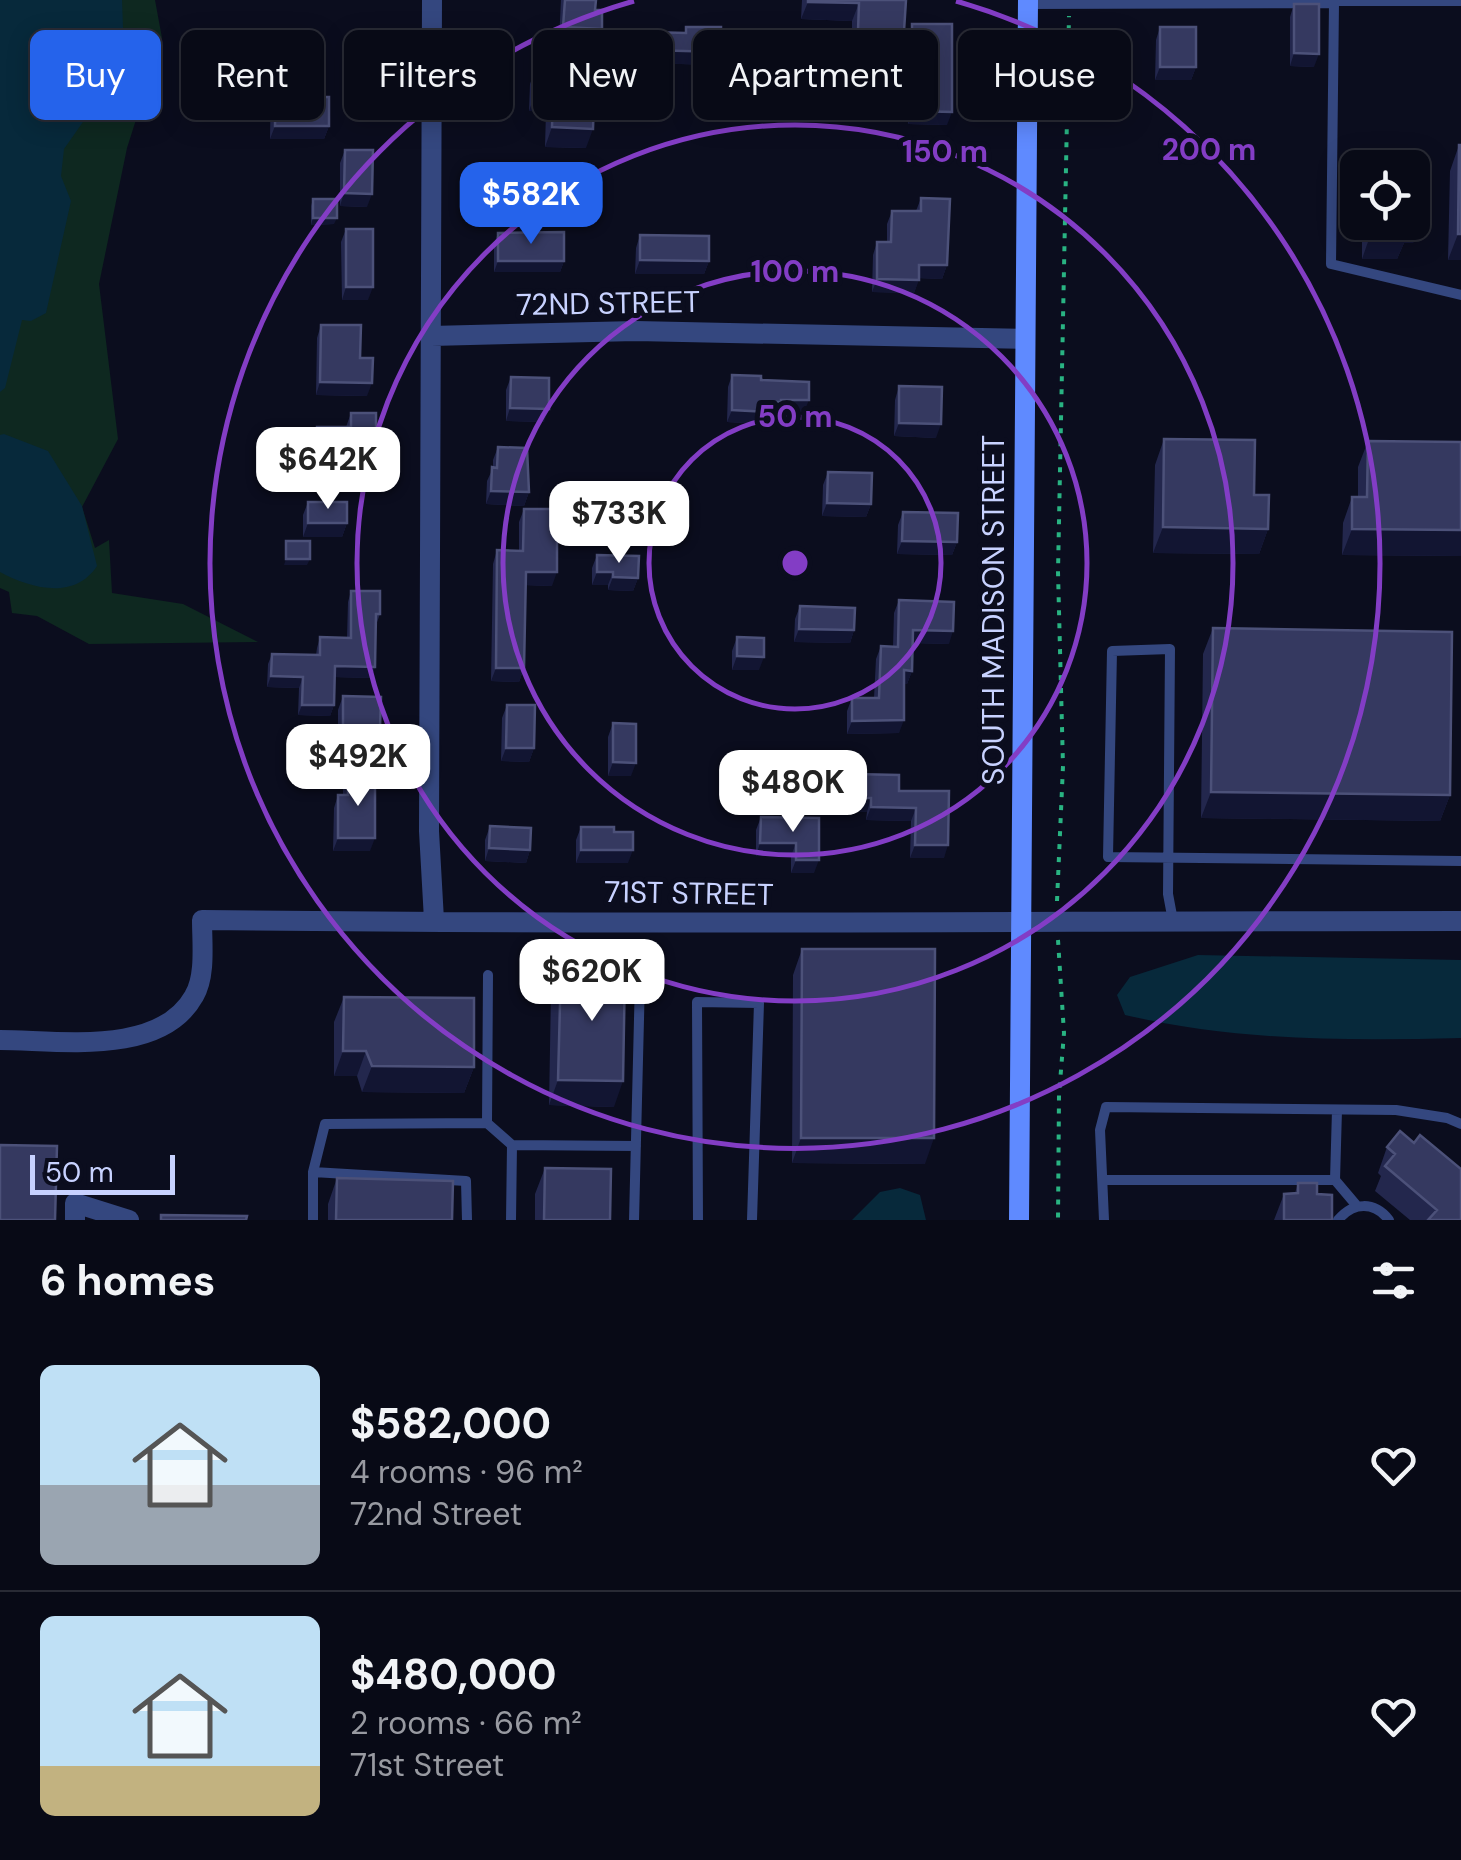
<!DOCTYPE html>
<html lang="en">
<head>
<meta charset="utf-8">
<style>
	:root { --surface:#080a16; --page:#161823; --text:#f1f3f6; --muted:#989aa1; --line:#292b35; --accent:#2563eb }
	body { margin:0; font-family:"DM Sans",sans-serif; background:var(--page); color:var(--text); height:100vh; display:flex; flex-direction:column; font-size:38px; white-space:nowrap }
	* { box-sizing:border-box; margin:0 }
	p { font-size:32px; color:var(--muted) }
	.icon { flex:none; width:55px; height:55px; fill:none; stroke:currentColor; stroke-width:2; stroke-linecap:round; stroke-linejoin:round }
	.map { position:relative; height:1220px; overflow:hidden }
	.drawer { display:flex; flex-direction:column; background:var(--surface); flex:1 }
	.drawer>* { flex:none }
	.hud { position:absolute; left:30px; top:30px; width:1402px; height:90px; display:flex; gap:20px }
	.controls { position:absolute; left:1340px; top:150px; display:grid; gap:20px }
	.controls a { display:grid; place-items:center; width:90px; height:90px; border-radius:15px; background:var(--surface); box-shadow:0 5px 25px #0003,0 0 0 2px var(--line); font-size:50px }
	.scale { position:absolute; left:30px; bottom:25px; width:145px; box-sizing:border-box; padding-left:10px; border:5px solid #c8d2ff; border-top:0; font-size:28px; line-height:35px; white-space:nowrap; color:#c8d2ff; -webkit-text-stroke:8px #0b0d1e; paint-order:stroke }
	.price { position:absolute; translate:-50% -85px; padding:0 22px; border-radius:20px; background:#fff; color:#222; font-size:32px; line-height:65px; filter:drop-shadow(0 2px 5px #0008) }
	.price::after { content:''; position:absolute; left:50%; top:60px; width:30px; height:22px; margin-left:-15px; background:inherit; clip-path:polygon(0 0,100% 0,50% 100%) }
	.price.on { background:var(--accent); color:#fff }
	ul { padding:0; list-style:none }
	li { display:flex; align-items:center; gap:30px; height:250px; padding:0 40px }
	li+li { border-top:2px solid var(--line) }
	li span { display:grid; place-items:center; flex:none; width:280px; height:200px; border-radius:15px; color:#555 }
	li>.icon { margin-inline-start:auto }
	span .icon { width:120px; height:120px; fill:#fffc; stroke-width:1 }
	li b { font-size:42px }
	h2 { display:flex; justify-content:space-between; align-items:center; height:120px; padding:0 40px; font-size:42px }
	.tag { padding:0 35px; border-radius:15px; background:var(--surface); box-shadow:0 5px 25px #0003,0 0 0 2px var(--line); font-size:35px; line-height:90px }
	.tag.on { background:var(--accent); color:#fff }
	.map>svg:first-child { display:block }
	.green { fill:#0e2820 }
	.water { fill:#07293b }
	.lines { fill:none; stroke-linecap:round; stroke-linejoin:round }
	.path { stroke:#29b382; stroke-width:4; stroke-dasharray:5 8; stroke-linecap:butt }
	.lane { stroke:#34477f; stroke-width:10 }
	.street { stroke:#34477f; stroke-width:20 }
	.secondary { stroke:#5f8aff; stroke-width:20 }
	.wall { fill:#23274d }
	.shaded-wall { fill:#121532 }
	.building { fill:#353960; stroke:#4c5179; stroke-width:2.5 }
	.ring { fill:none; stroke:#833dc5; stroke-width:5 }
	.labels { text-anchor:middle; dominant-baseline:central; stroke-width:10; stroke-linejoin:round; paint-order:stroke }
	.street-label { font-size:30px; fill:#c8d2ff; stroke:#0b0d1e }
	.centre { fill:#833dc5; stroke:#0b0d1e; stroke-width:5 }
	.ring-label { font-size:30px; text-anchor:middle; font-weight:bold; fill:#833dc5; stroke:#0b0d1e; stroke-width:10; stroke-linejoin:round; paint-order:stroke }
</style>
</head>
<body>
<div class="map">
<svg width="1461" height="1220" viewBox="0 0 1461 1220">
	<rect width="100%" height="100%" fill="#0b0d1e"/>
	<path class="green" d="M 0,0 L 155,0 L 162,38 L 127,148 L 99,284 L 118,439 L 82,507 L 95,548 L 109,540 L 112,593 L 183,604 L 258,642 L 89,644 L 37,616 L 12,613 L 9,592 L 0,588 Z"/>
	<path class="water" d="M 0,0 L 122,0 L 124,55 L 111,82 L 64,149 L 61,176 L 71,201 L 46,313 L 31,321 L 22,320 L 5,388 L 0,392 Z
		M 4,434 L 48,451 L 82,506 L 97,566 C 74,601 30,588 0,572 L 0,435 Z
		M 1198,955 L 1461,960 L 1461,1038 C 1348,1041 1235,1041 1125,1015 L 1117,995 L 1130,977 Z
		M 900,1188 L 920,1195 L 926,1220 L 852,1220 L 880,1192 Z"/>
	<g class="lines">
		<path class="path" d="M 1057,901 L 1063,766 L 1058,572 L 1069,16
			M 1058,940 L 1064,1033 L 1059,1095 L 1058,1220"/>
		<path class="lane" d="M 1334,1 L 1461,1
			M 1028,4 L 1334,3 L 1331,264 L 1461,295
			M 1173,921 L 1168,894 L 1170,649 L 1112,651 L 1108,857 L 1461,861
			M 488,975 L 487,1123 L 512,1145
			M 313,1172 L 466,1181 L 467,1220
			M 1103,1180 L 1335,1180 L 1337,1110
			M 1335,1180 L 1357,1206
			M 313,1220 L 313,1172 L 325,1124 L 487,1123
			M 511,1220 L 512,1145 L 636,1146
			M 634,1220 L 640,979
			M 698,1220 L 697,1002 L 759,1003 L 752,1220
			M 1104,1220 L 1100,1130 L 1106,1107 L 1396,1110 L 1447,1118 L 1461,1124
			M 1338,1220 C 1353,1202 1374,1201 1389,1220"/>
		<path class="street" d="M 432,0 L 429,831 L 434,920
			M 431,336 L 636,331 L 1025,339
			M 0,1040 C 58,1040 160,1057 194,996 C 206,976 202,943 202,920 C 622,925 1041,921 1461,921
			M 75,1220 L 75,1203 L 129,1220"/>
		<path class="secondary" d="M 1019,1220 L 1028,0"/>
	</g>
	<path class="wall" d="M 561,0 L 596,0 L 595,10 L 602,29 L 597,42 L 559,40 Z
		M 802,0 L 906,0 L 898,49 L 852,48 L 852,21 L 801,19 Z
		M 1294,4 L 1314,67 L 1290,66 L 1290,17 Z
		M 912,24 L 947,125 L 908,124 L 908,37 Z
		M 686,27 L 721,52 L 716,65 L 644,63 L 644,45 L 649,32 L 685,33 Z
		M 1160,27 L 1196,67 L 1191,80 L 1155,80 L 1156,40 Z
		M 537,64 L 569,70 L 586,148 L 545,147 L 546,111 L 529,111 L 530,84 Z
		M 276,67 L 321,97 L 329,126 L 324,139 L 270,139 L 271,81 Z
		M 1459,145 L 1461,145 L 1461,260 L 1448,260 L 1450,171 Z
		M 345,150 L 367,207 L 340,206 L 340,163 Z
		M 1370,152 L 1421,153 L 1420,223 L 1413,243 L 1404,243 L 1397,259 L 1362,259 L 1362,222 L 1412,222 L 1412,168 L 1365,168 Z
		M 921,198 L 947,265 L 942,279 L 919,278 L 914,293 L 872,292 L 873,255 L 877,242 L 887,242 L 887,224 L 892,211 L 916,211 Z
		M 313,199 L 334,224 L 311,225 L 311,206 Z
		M 346,229 L 368,300 L 342,300 L 341,242 Z
		M 498,233 L 564,261 L 560,272 L 494,272 L 494,244 Z
		M 640,235 L 709,261 L 704,274 L 635,274 L 636,248 Z
		M 321,325 L 360,358 L 367,396 L 316,395 L 317,338 Z
		M 732,375 L 761,380 L 804,412 L 777,412 L 776,414 L 766,414 L 762,424 L 727,422 L 728,387 Z
		M 511,377 L 544,422 L 506,421 L 506,390 Z
		M 899,386 L 936,438 L 894,436 L 895,400 Z
		M 351,413 L 376,442 L 371,455 L 369,455 L 364,477 L 312,477 L 312,440 L 317,427 L 346,427 Z
		M 1164,439 L 1254,495 L 1268,529 L 1259,554 L 1153,553 L 1155,465 Z
		M 1368,441 L 1461,442 L 1461,556 L 1342,555 L 1343,523 L 1352,497 L 1358,497 L 1358,467 Z
		M 498,447 L 529,492 L 524,506 L 486,504 L 487,481 L 493,468 L 493,460 Z
		M 828,472 L 871,504 L 866,517 L 822,516 L 823,485 Z
		M 308,502 L 347,523 L 342,537 L 303,537 L 303,515 Z
		M 524,509 L 552,586 L 525,585 L 524,668 L 519,682 L 491,681 L 493,564 L 497,550 L 519,551 L 519,522 Z
		M 903,512 L 957,542 L 952,555 L 897,554 L 898,525 Z
		M 597,555 L 638,578 L 633,591 L 608,590 L 608,585 L 592,585 L 592,568 Z
		M 351,591 L 380,614 L 376,625 L 375,667 L 371,678 L 335,677 L 334,705 L 330,716 L 298,715 L 299,688 L 267,687 L 268,664 L 272,654 L 316,655 L 317,648 L 320,637 L 347,638 L 348,602 Z
		M 899,600 L 949,644 L 913,643 L 912,671 L 907,684 L 904,684 L 899,733 L 847,734 L 847,711 L 852,698 L 874,698 L 876,659 L 881,646 L 893,647 L 894,613 Z
		M 800,606 L 854,630 L 850,643 L 794,642 L 795,619 Z
		M 1213,628 L 1450,795 L 1440,821 L 1201,818 L 1203,654 Z
		M 737,637 L 759,670 L 732,670 L 732,651 Z
		M 343,696 L 380,727 L 376,740 L 368,740 L 365,748 L 338,748 L 338,710 Z
		M 507,705 L 534,748 L 529,762 L 501,761 L 502,718 Z
		M 613,723 L 631,776 L 608,776 L 608,737 Z
		M 853,774 L 899,791 L 949,791 L 944,858 L 910,858 L 911,821 L 866,820 L 867,812 L 847,811 L 848,787 Z
		M 348,775 L 370,851 L 333,851 L 334,808 L 338,795 L 343,795 L 343,788 Z
		M 761,817 L 819,818 L 814,873 L 791,873 L 791,856 L 756,856 L 756,830 Z
		M 490,826 L 530,850 L 526,863 L 485,861 L 485,840 Z
		M 581,827 L 614,832 L 628,863 L 576,863 L 576,840 Z
		M 802,949 L 925,1164 L 792,1163 L 793,975 Z
		M 561,967 L 614,1107 L 549,1105 L 551,992 Z
		M 344,997 L 474,1067 L 464,1093 L 362,1092 L 357,1076 L 334,1076 L 334,1022 Z
		M 1414,1143 L 1461,1220 L 1410,1220 L 1375,1191 L 1381,1176 L 1378,1173 L 1387,1147 Z
		M 545,1168 L 610,1220 L 535,1220 L 535,1194 Z
		M 337,1178 L 452,1220 L 328,1220 L 328,1204 Z
		M 1298,1183 L 1317,1194 L 1332,1220 L 1274,1220 L 1284,1194 L 1295,1193 Z"/>
	<path class="shaded-wall" d="M 808,2 L 859,3 L 852,21 L 801,19 Z
		M 563,27 L 602,29 L 597,42 L 559,40 Z
		M 858,31 L 904,31 L 898,49 L 852,48 Z
		M 648,50 L 721,52 L 716,65 L 644,63 Z
		M 1294,53 L 1319,54 L 1314,67 L 1290,66 Z
		M 1160,67 L 1196,67 L 1191,80 L 1155,80 Z
		M 536,91 L 553,91 L 546,111 L 529,111 Z
		M 913,111 L 952,112 L 947,125 L 908,124 Z
		M 275,126 L 329,126 L 324,139 L 270,139 Z
		M 552,127 L 593,129 L 586,148 L 545,147 Z
		M 344,193 L 372,194 L 367,207 L 340,206 Z
		M 313,218 L 337,218 L 334,224 L 311,225 Z
		M 1405,223 L 1420,223 L 1413,243 L 1404,243 L 1397,259 L 1362,259 L 1369,239 Z
		M 1458,234 L 1461,234 L 1461,260 L 1448,260 Z
		M 640,260 L 709,261 L 704,274 L 635,274 Z
		M 498,261 L 564,261 L 560,272 L 494,272 Z
		M 919,265 L 947,265 L 942,279 L 914,278 Z
		M 877,279 L 919,280 L 914,293 L 872,292 Z
		M 346,287 L 373,287 L 368,300 L 342,300 Z
		M 320,382 L 372,383 L 367,396 L 316,395 Z
		M 781,400 L 809,400 L 804,412 L 777,412 L 776,414 L 766,414 L 762,424 L 727,422 L 732,410 Z
		M 510,408 L 549,409 L 544,422 L 506,421 Z
		M 899,423 L 941,424 L 936,438 L 894,436 Z
		M 369,442 L 376,442 L 371,455 L 364,455 Z
		M 316,464 L 369,464 L 364,477 L 312,477 Z
		M 491,491 L 529,492 L 524,506 L 486,504 Z
		M 827,503 L 871,504 L 866,517 L 822,516 Z
		M 308,523 L 347,523 L 342,537 L 303,537 Z
		M 1163,527 L 1268,529 L 1259,554 L 1153,553 Z
		M 1352,529 L 1461,530 L 1461,556 L 1342,555 Z
		M 902,541 L 957,542 L 952,555 L 897,554 Z
		M 286,559 L 310,559 L 307,565 L 284,565 Z
		M 526,572 L 557,572 L 552,586 L 521,585 Z
		M 597,572 L 613,572 L 608,585 L 592,585 Z
		M 613,577 L 638,578 L 633,591 L 608,590 Z
		M 799,629 L 854,630 L 850,643 L 794,642 Z
		M 913,630 L 953,631 L 949,644 L 908,643 Z
		M 737,656 L 764,657 L 759,670 L 732,670 Z
		M 335,666 L 375,667 L 371,678 L 331,677 Z
		M 496,668 L 524,668 L 519,682 L 491,681 Z
		M 904,670 L 912,671 L 907,684 L 899,684 Z
		M 271,676 L 303,677 L 299,688 L 267,687 Z
		M 302,705 L 334,705 L 330,716 L 298,715 Z
		M 904,720 L 899,733 L 847,734 L 852,721 Z
		M 370,726 L 380,727 L 376,740 L 368,740 L 365,748 L 338,748 L 343,734 Z
		M 506,748 L 534,748 L 529,762 L 501,761 Z
		M 613,762 L 636,763 L 631,776 L 608,776 Z
		M 1211,792 L 1450,795 L 1440,821 L 1201,818 Z
		M 852,798 L 871,798 L 867,812 L 847,811 Z
		M 871,807 L 916,808 L 911,821 L 866,820 Z
		M 338,838 L 375,838 L 370,851 L 333,851 Z
		M 760,843 L 796,843 L 791,856 L 756,856 Z
		M 915,845 L 948,845 L 944,858 L 910,858 Z
		M 489,848 L 530,850 L 526,863 L 485,861 Z
		M 581,850 L 633,850 L 628,863 L 576,863 Z
		M 796,860 L 819,860 L 814,873 L 791,873 Z
		M 343,1051 L 366,1051 L 357,1076 L 334,1076 Z
		M 372,1066 L 474,1067 L 464,1093 L 362,1092 Z
		M 558,1080 L 623,1081 L 614,1107 L 549,1105 Z
		M 801,1138 L 934,1138 L 925,1164 L 792,1163 Z"/>
	<path class="building" d="M 565,0 L 596,0 L 595,10 L 602,10 L 602,29 L 563,27 Z
		M 808,0 L 906,0 L 904,31 L 858,31 L 859,3 L 808,2 Z
		M 1294,4 L 1319,4 L 1319,54 L 1294,53 Z
		M 912,24 L 952,24 L 952,112 L 913,111 Z
		M 686,27 L 721,27 L 721,52 L 648,50 L 649,32 L 686,33 Z
		M 1160,27 L 1196,27 L 1196,67 L 1160,67 Z
		M 537,64 L 570,65 L 569,70 L 595,70 L 593,129 L 552,127 L 553,91 L 536,91 Z
		M 276,67 L 322,68 L 321,97 L 329,97 L 329,126 L 275,126 Z
		M 1459,145 L 1461,145 L 1461,234 L 1458,234 Z
		M 345,150 L 373,150 L 372,194 L 344,193 Z
		M 1370,152 L 1421,153 L 1420,223 L 1405,223 L 1405,240 L 1369,239 L 1369,222 L 1412,222 L 1412,168 L 1370,168 Z
		M 921,198 L 950,199 L 947,265 L 919,265 L 919,280 L 877,279 L 877,242 L 891,242 L 892,211 L 921,211 Z
		M 313,199 L 337,199 L 337,218 L 313,218 Z
		M 346,229 L 373,229 L 373,287 L 346,287 Z
		M 564,232 L 564,261 L 498,261 L 498,233 Z
		M 640,235 L 709,236 L 709,261 L 640,260 Z
		M 321,325 L 361,325 L 360,358 L 373,358 L 372,383 L 320,382 Z
		M 732,375 L 761,376 L 761,380 L 809,382 L 809,400 L 781,400 L 781,402 L 767,402 L 767,412 L 732,410 Z
		M 511,377 L 549,378 L 549,409 L 510,408 Z
		M 899,386 L 942,387 L 941,424 L 899,423 Z
		M 351,413 L 376,413 L 376,442 L 369,442 L 369,464 L 316,464 L 317,427 L 351,427 Z
		M 1164,439 L 1255,440 L 1254,495 L 1269,495 L 1268,529 L 1163,527 Z
		M 1368,441 L 1461,442 L 1461,530 L 1352,529 L 1352,497 L 1367,497 Z
		M 498,447 L 527,448 L 529,492 L 491,491 L 492,467 L 497,468 Z
		M 828,472 L 872,473 L 871,504 L 827,503 Z
		M 308,502 L 347,502 L 347,523 L 308,523 Z
		M 524,509 L 557,509 L 557,572 L 526,572 L 524,668 L 496,668 L 497,550 L 523,551 Z
		M 903,512 L 958,513 L 957,542 L 902,541 Z
		M 286,541 L 310,541 L 310,559 L 286,559 Z
		M 597,555 L 639,556 L 638,578 L 613,577 L 613,572 L 597,572 Z
		M 351,591 L 380,591 L 380,614 L 376,614 L 375,667 L 335,666 L 334,705 L 302,705 L 303,677 L 271,676 L 272,654 L 320,655 L 320,637 L 351,638 Z
		M 899,600 L 954,602 L 953,631 L 913,630 L 912,671 L 904,670 L 904,720 L 852,721 L 852,698 L 879,698 L 881,646 L 898,647 Z
		M 800,606 L 855,608 L 854,630 L 799,629 Z
		M 1213,628 L 1452,632 L 1450,795 L 1211,792 Z
		M 737,637 L 764,638 L 764,657 L 737,656 Z
		M 343,696 L 381,697 L 380,727 L 370,726 L 369,735 L 343,734 Z
		M 507,705 L 535,705 L 534,748 L 506,748 Z
		M 613,723 L 636,724 L 636,763 L 613,762 Z
		M 853,774 L 899,775 L 899,791 L 949,791 L 948,845 L 915,845 L 916,808 L 871,807 L 871,798 L 852,798 Z
		M 348,775 L 375,775 L 375,838 L 338,838 L 338,795 L 348,795 Z
		M 761,817 L 819,818 L 819,860 L 796,860 L 796,843 L 760,843 Z
		M 490,826 L 531,828 L 530,850 L 489,848 Z
		M 581,827 L 614,827 L 614,832 L 633,832 L 633,850 L 581,850 Z
		M 802,949 L 935,949 L 934,1138 L 801,1138 Z
		M 561,967 L 625,968 L 623,1081 L 558,1080 Z
		M 344,997 L 474,998 L 474,1067 L 372,1066 L 366,1051 L 343,1051 Z
		M 1400,1131 L 1414,1143 L 1420,1135 L 1461,1169 L 1461,1220 L 1428,1220 L 1437,1210 L 1385,1166 L 1395,1154 L 1387,1147 Z
		M 0,1145 L 57,1146 L 55,1220 L 0,1220 Z
		M 545,1168 L 611,1169 L 610,1220 L 544,1220 Z
		M 337,1178 L 453,1181 L 452,1220 L 336,1220 Z
		M 1298,1183 L 1317,1183 L 1317,1194 L 1332,1195 L 1332,1220 L 1284,1220 L 1284,1194 L 1298,1193 Z
		M 161,1215 L 247,1216 L 246,1220 L 161,1220 Z"/>
	<g class="ring">
		<circle cx="795" cy="563" r="146"/>
		<circle cx="795" cy="563" r="292"/>
		<circle cx="795" cy="563" r="438"/>
		<path d="M956 1A585 585 0 1 1 634 1"/>
	</g>
	<g class="labels">
		<g class="street-label">
			<text transform="translate(608 303) rotate(-1)">72ND STREET</text>
			<text transform="translate(993 610) rotate(-90)">SOUTH MADISON STREET</text>
			<text transform="translate(689 893) rotate(1)">71ST STREET</text>
		</g>
	</g>
	<circle cx="795" cy="563" r="15" class="centre"/>
	<g class="ring-label">
		<text x="1209" y="160">200 m</text>
		<text x="945" y="162">150 m</text>
		<text x="795" y="282">100 m</text>
		<text x="795" y="427">50 m</text>
	</g>
</svg>
<div class="controls">
<a><svg class="icon" aria-label="locate" viewBox="0 0 24 24"><circle cx="12" cy="12" r="6"/><path d="M12 2v4M12 18v4M2 12h4M18 12h4"/></svg></a>
</div>
<div class="scale">50 m</div>
<b class="price on" style="left:531px;top:247px">$582K</b>
<b class="price" style="left:328px;top:512px">$642K</b>
<b class="price" style="left:619px;top:566px">$733K</b>
<b class="price" style="left:358px;top:809px">$492K</b>
<b class="price" style="left:793px;top:835px">$480K</b>
<b class="price" style="left:592px;top:1024px">$620K</b>
<div class="hud">
<a class="tag on">Buy</a>
<a class="tag">Rent</a>
<a class="tag">Filters</a>
<a class="tag">New</a>
<a class="tag">Apartment</a>
<a class="tag">House</a>
</div>
</div>
<section class="drawer">
<h2>6 homes<svg class="icon" aria-label="filters" viewBox="0 0 24 24"><path d="M4 7h16M4 17h16"/><circle cx="9" cy="7" r="2"/><circle cx="15" cy="17" r="2"/></svg></h2>
<ul>
<li><span style="background:linear-gradient(#bfe0f5 60%,#9aa5b1 0)"><svg class="icon" aria-label="home" viewBox="0 0 24 24"><path d="M3 11l9-7 9 7M6 9v11h12V9"/></svg></span><div><b>$582,000</b><p>4 rooms · 96 m²</p><p>72nd Street</p></div><svg class="icon" aria-label="heart" viewBox="0 0 24 24"><path d="M12 20l-8-8c-3-5 5-10 8-4 3-6 11-1 8 4z"/></svg></li>
<li><span style="background:linear-gradient(#bfe0f5 75%,#c2b280 0)"><svg class="icon" aria-label="home" viewBox="0 0 24 24"><path d="M3 11l9-7 9 7M6 9v11h12V9"/></svg></span><div><b>$480,000</b><p>2 rooms · 66 m²</p><p>71st Street</p></div><svg class="icon" aria-label="heart" viewBox="0 0 24 24"><path d="M12 20l-8-8c-3-5 5-10 8-4 3-6 11-1 8 4z"/></svg></li>
</ul>
</section>
</body>
</html>
